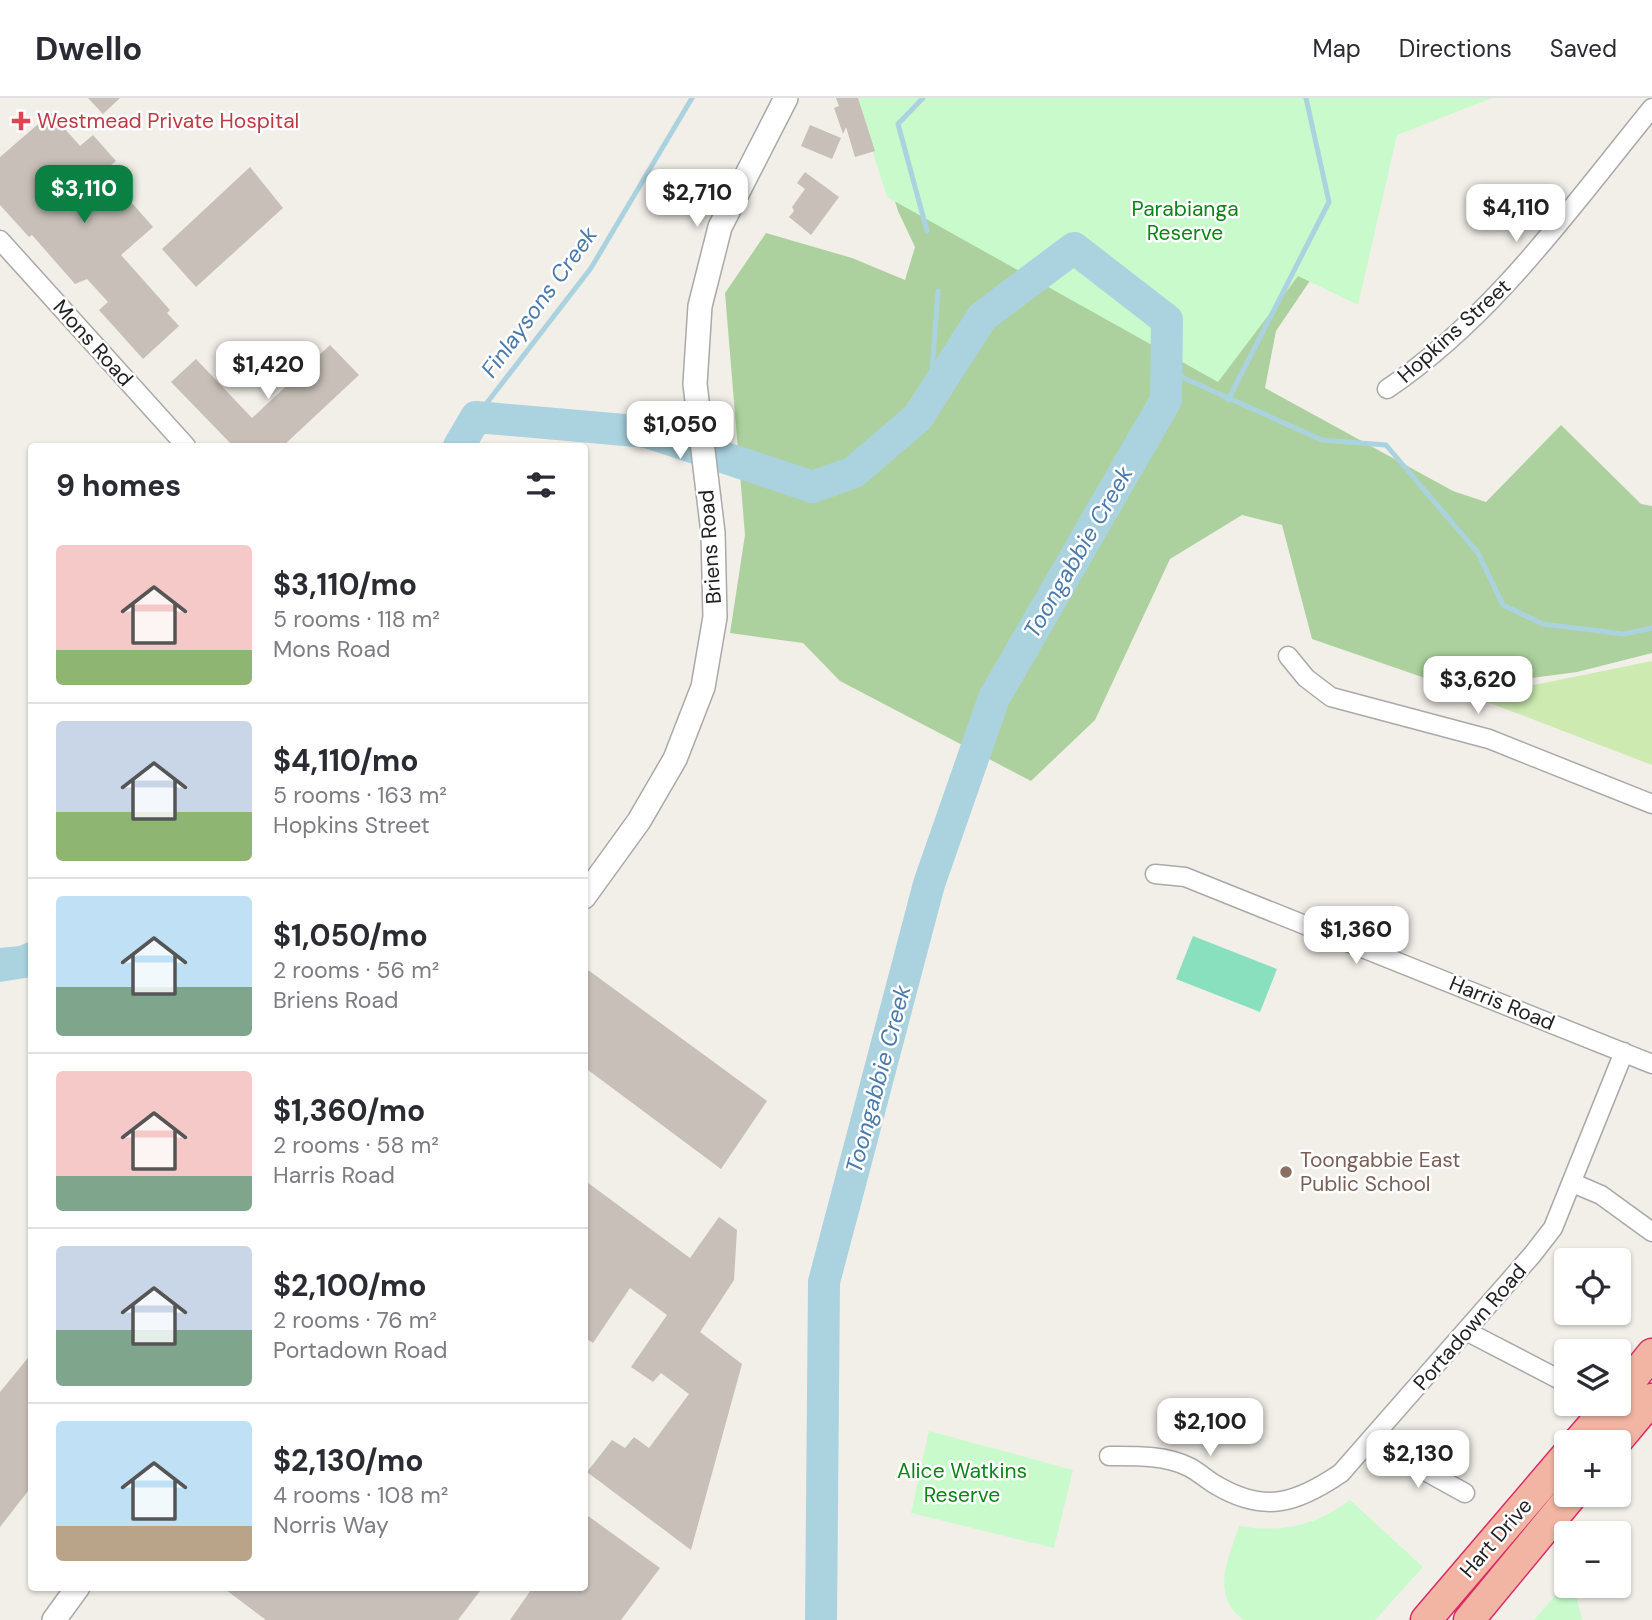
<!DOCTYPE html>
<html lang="en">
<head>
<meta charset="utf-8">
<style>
	:root { --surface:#fff; --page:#f2f2f3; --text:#2b2b33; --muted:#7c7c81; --line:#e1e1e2; --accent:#0b8043 }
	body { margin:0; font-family:"DM Sans",sans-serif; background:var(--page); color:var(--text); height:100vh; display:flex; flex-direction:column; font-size:26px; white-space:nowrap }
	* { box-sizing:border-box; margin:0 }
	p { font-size:23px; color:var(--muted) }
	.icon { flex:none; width:38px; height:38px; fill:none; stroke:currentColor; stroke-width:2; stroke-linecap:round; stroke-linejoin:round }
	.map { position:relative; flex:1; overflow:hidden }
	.side { position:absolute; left:28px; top:345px; width:560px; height:1148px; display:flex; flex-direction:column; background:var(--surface); border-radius:7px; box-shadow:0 2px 5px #0004 }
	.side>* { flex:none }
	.buttons { position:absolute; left:1554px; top:1150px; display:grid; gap:14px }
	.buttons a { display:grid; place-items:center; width:77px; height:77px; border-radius:7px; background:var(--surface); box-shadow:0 2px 5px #0004; font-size:35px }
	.price { position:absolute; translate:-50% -60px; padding:0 16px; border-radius:14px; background:#fff; color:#222; font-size:23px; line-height:46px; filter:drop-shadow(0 2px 4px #0008) }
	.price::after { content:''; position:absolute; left:50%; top:42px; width:21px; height:16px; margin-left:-10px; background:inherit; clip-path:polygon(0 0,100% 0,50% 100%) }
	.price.active { background:var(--accent); color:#fff }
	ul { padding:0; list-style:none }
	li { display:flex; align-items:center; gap:21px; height:175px; padding:0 28px }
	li+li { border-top:2px solid var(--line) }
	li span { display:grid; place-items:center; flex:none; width:196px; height:140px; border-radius:7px; color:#555 }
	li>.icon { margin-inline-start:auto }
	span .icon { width:84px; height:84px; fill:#fffc; stroke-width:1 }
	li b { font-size:30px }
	h2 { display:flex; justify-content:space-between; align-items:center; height:84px; padding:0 28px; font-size:30px }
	header { display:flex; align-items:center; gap:42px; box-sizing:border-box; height:98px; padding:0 35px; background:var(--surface); border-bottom:2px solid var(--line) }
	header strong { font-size:33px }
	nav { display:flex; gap:38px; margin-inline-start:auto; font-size:24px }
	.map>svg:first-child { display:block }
	.grass { fill:#cdebb0 }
	.forest { fill:#add19e }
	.park { fill:#c8facc }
	.pitch { fill:#88e0be }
	.water { fill:#aad3df }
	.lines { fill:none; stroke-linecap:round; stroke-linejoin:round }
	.stream { stroke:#aad3df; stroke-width:5 }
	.river { stroke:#aad3df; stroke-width:32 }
	.building { fill:#c7bfb8 }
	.minor-casing { stroke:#a9a9a9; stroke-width:21 }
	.tertiary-casing { stroke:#a9a9a9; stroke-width:26 }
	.trunk-casing { stroke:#dc2a67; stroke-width:33 }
	.minor { stroke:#fff; stroke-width:18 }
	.tertiary { stroke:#fff; stroke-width:23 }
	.trunk { stroke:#f2b4a3; stroke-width:30 }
	.health-dot { fill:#e0444e; stroke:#fff; stroke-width:2.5 }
	.education-dot { fill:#8d6e63; stroke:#fff; stroke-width:2.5 }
	.labels { text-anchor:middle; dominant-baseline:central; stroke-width:5; stroke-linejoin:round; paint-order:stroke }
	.health-label { font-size:21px; fill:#be3a42; stroke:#fff; text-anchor:start }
	.park-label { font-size:21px; fill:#0c8416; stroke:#fff }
	.street-label { font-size:21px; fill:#222; stroke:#fff }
	.education-label { font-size:21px; fill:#785e54; stroke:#fff; text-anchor:start }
	.water-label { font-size:23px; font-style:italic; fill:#4a7aab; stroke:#fff }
</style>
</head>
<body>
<header>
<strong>Dwello</strong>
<nav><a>Map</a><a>Directions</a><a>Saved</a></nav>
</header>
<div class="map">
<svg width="1652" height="1522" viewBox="0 0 1652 1522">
	<rect width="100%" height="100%" fill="#f2efe9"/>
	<path class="grass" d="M 1652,563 L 1652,667 L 1474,599 Z"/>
	<path class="forest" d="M 869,21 L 1368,97 L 1276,233 L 1265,290 L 1453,393 L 1486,404 L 1561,327 L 1641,406 L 1652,408 L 1652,555 L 1577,574 L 1454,590 L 1312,541 L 1282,427 L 1242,417 L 1170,461 L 1095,622 L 1031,683 L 840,583 L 803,545 L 730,535 L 745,437 L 725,195 L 766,135 L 852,160 L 905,182 L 915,149 L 898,113 Z"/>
	<path class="park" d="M 856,0 L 1492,0 L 1397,37 L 1358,207 L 1298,178 L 1218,284 L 887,99 Z
		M 929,1333 L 1073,1372 L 1054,1450 L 911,1415 Z
		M 1350,1402 L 1423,1469 L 1375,1522 L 1243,1522 C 1210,1494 1228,1463 1239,1428 C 1282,1435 1315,1428 1350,1402 Z
		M 1566,1485 L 1574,1488 L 1582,1522 L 1534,1522 Z"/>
	<path class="pitch" d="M 1193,838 L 1277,871 L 1260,914 L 1176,881 Z"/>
	<path class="water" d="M 31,843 L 31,879 L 0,884 L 0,850 L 19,848 Z"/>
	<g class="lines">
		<path class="stream" d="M 923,0 L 898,26 L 927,133
			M 1166,272 L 1322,342 L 1386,347 L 1478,455 L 1503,507 L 1543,526 L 1624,536 L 1652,530
			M 930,301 L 938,193
			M 1228,302 L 1329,104 L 1306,0
			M 476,319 L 591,170 L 692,0"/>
		<path class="river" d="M 459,348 L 476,319 L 647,334 L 813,389 L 854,374 L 918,319 L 982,219 L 1074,150 L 1167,222 L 1166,302 L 994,600 L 929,786 L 824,1184 L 821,1522"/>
	</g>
	<path class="building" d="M 88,0 L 120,0 L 103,16 Z
		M 836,0 L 858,0 L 875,53 L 855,59 L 846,29 L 843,36 L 834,10 L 839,8 Z
		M 51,15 L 80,48 L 93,37 L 116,63 L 104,73 L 153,129 L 121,157 L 170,212 L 167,215 L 179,228 L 143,261 L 99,212 L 108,204 L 87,181 L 75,186 L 32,137 L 29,139 L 0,107 L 0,59 Z
		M 810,27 L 841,40 L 832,61 L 801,48 Z
		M 250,69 L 283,110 L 196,189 L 162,151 Z
		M 805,74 L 839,99 L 811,137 L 789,119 L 794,113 L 792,109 L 805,91 L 797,85 Z
		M 330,247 L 359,277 L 283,348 L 233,348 L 171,284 L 196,261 L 252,320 Z
		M 584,869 L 767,1003 L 721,1071 L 584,969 Z
		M 584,1082 L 690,1160 L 719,1119 L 737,1132 L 734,1182 L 700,1234 L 742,1266 L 691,1452 L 587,1374 L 612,1342 L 625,1350 L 634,1339 L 649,1350 L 689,1296 L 661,1275 L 653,1284 L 631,1269 L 667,1217 L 630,1190 L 593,1245 L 584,1239 Z
		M 32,1255 L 32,1388 L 0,1429 L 0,1294 Z
		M 584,1415 L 660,1470 L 621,1522 L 510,1522 L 533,1489 L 584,1489 Z
		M 222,1489 L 483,1489 L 458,1522 L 266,1522 Z"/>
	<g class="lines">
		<g class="minor-casing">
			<path id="minor" d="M 0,142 L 186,348
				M 1387,291 C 1494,219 1571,109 1652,10
				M 1288,558 L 1306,580 L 1331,599 L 1489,641 L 1652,706
				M 1155,776 L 1185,779 L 1652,966
				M 1573,1085 L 1601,1097 L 1652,1134
				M 1466,1233 L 1566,1285
				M 1371,1343 L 1465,1395
				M 1109,1358 C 1135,1358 1165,1357 1189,1369 C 1199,1374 1207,1382 1216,1387 C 1265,1416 1297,1405 1341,1375 L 1532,1157 L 1553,1130 L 1624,954"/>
		</g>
		<g class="tertiary-casing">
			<path id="tertiary" d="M 584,799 L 639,723 L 675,661 L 703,589 L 715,519 L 713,435 L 695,286 L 700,208 L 720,129 L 786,0
				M 54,1522 L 78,1489"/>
		</g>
		<g class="trunk-casing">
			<path id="trunk" d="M 1619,1297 L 1652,1256
				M 1578,1344 L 1611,1306
				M 1616,1344 L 1652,1301
				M 1426,1522 L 1566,1358
				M 1469,1522 L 1573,1396"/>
		</g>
		<use href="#minor" class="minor"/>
		<use href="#tertiary" class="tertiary"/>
		<use href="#trunk" class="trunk"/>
	</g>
	<path class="health-dot" d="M17.5 12.5h7v7h7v7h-7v7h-7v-7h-7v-7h7z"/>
	<circle class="education-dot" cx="1286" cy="1074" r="7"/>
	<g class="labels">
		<g class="health-label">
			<text x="37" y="23">Westmead Private Hospital</text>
		</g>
		<g class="park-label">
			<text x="1185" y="111">Parabianga<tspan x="1185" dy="24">Reserve</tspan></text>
			<text x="962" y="1373">Alice Watkins<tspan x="962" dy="24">Reserve</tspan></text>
		</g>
		<g class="street-label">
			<text transform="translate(1454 233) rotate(-42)">Hopkins Street</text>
			<text transform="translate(93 245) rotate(48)">Mons Road</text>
			<text transform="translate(710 449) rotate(-94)">Briens Road</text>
			<text transform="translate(1502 905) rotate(22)">Harris Road</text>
			<text transform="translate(1470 1229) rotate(-49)">Portadown Road</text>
			<text transform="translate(1496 1440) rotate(-49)">Hart Drive</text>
		</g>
		<g class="education-label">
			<text x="1300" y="1062">Toongabbie East<tspan x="1300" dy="24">Public School</tspan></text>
		</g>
		<g class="water-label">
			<text transform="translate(539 204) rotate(-54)">Finlaysons Creek</text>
			<text transform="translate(1078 454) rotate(-60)">Toongabbie Creek</text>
			<text transform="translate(878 981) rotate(-75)">Toongabbie Creek</text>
		</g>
	</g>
</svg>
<div class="buttons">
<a><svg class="icon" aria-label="locate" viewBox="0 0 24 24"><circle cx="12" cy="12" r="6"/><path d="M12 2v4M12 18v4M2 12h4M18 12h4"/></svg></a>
<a><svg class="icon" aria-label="layers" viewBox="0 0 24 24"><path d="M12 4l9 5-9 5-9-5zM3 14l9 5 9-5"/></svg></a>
<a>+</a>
<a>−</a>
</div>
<b class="price active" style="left:84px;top:127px">$3,110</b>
<b class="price" style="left:697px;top:131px">$2,710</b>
<b class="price" style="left:1516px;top:146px">$4,110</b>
<b class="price" style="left:268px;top:303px">$1,420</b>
<b class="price" style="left:680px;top:363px">$1,050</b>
<b class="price" style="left:1478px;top:618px">$3,620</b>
<b class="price" style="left:1356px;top:868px">$1,360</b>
<b class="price" style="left:1210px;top:1360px">$2,100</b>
<b class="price" style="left:1418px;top:1392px">$2,130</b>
<section class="side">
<h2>9 homes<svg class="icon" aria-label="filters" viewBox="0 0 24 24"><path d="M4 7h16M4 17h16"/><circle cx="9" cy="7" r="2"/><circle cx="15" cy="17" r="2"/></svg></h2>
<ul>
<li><span style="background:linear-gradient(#f6c9c9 75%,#8fb573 0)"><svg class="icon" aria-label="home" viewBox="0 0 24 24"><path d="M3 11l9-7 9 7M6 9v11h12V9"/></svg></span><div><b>$3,110/mo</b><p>5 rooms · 118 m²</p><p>Mons Road</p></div></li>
<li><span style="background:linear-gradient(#c9d6e8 65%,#8fb573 0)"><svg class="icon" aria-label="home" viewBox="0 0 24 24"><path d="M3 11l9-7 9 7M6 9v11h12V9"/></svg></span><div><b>$4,110/mo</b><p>5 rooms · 163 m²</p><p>Hopkins Street</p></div></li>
<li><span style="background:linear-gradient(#bfe0f5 65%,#7fa58c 0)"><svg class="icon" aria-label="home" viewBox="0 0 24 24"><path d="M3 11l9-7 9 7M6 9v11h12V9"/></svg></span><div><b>$1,050/mo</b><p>2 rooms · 56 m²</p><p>Briens Road</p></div></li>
<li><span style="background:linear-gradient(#f6c9c9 75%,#7fa58c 0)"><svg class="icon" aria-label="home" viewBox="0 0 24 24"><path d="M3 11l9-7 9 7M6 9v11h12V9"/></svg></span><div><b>$1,360/mo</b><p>2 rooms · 58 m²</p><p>Harris Road</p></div></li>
<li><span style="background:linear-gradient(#c9d6e8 60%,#7fa58c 0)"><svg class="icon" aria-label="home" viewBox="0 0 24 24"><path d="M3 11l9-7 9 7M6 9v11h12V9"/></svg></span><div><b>$2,100/mo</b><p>2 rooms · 76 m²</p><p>Portadown Road</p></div></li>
<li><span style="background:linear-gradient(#bfe0f5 75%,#b9a48a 0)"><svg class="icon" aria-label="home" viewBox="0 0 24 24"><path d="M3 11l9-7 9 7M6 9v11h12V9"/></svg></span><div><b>$2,130/mo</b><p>4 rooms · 108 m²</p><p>Norris Way</p></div></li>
</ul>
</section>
</div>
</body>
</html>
